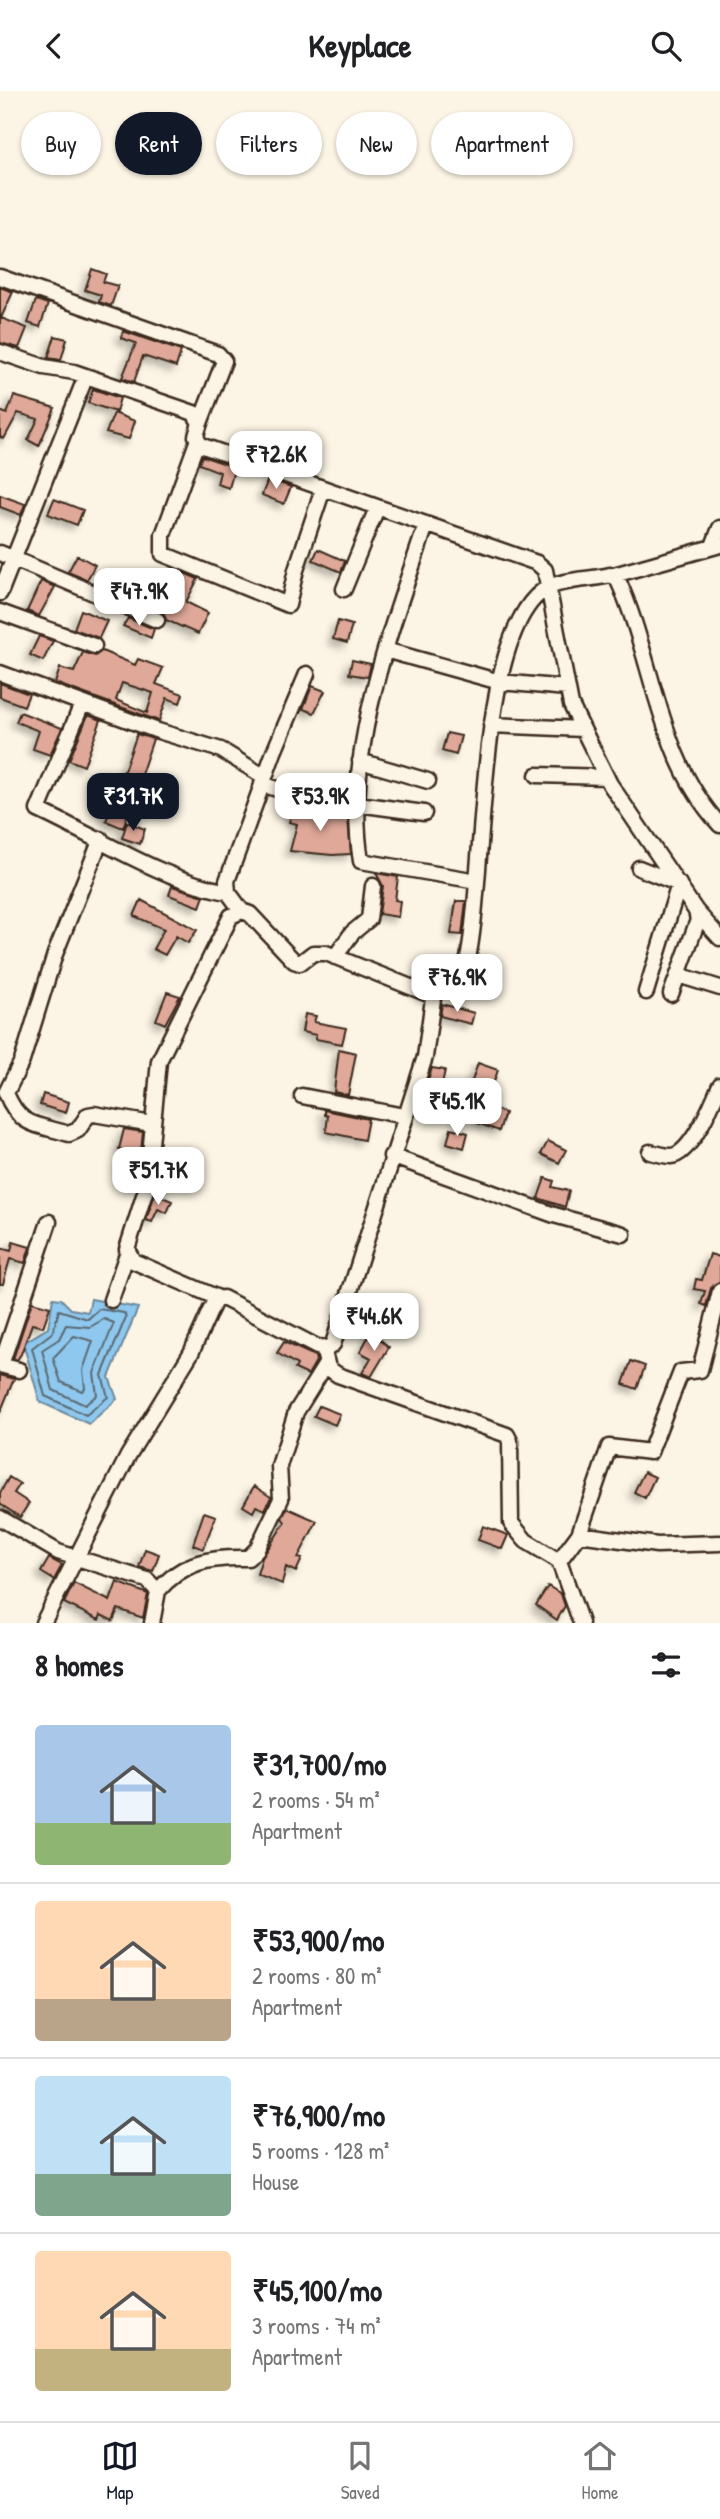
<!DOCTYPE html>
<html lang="en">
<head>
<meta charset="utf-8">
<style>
	:root { --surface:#fff; --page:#f6f6f6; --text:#202124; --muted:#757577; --line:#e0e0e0; --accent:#111827 }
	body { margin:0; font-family:"Patrick Hand",sans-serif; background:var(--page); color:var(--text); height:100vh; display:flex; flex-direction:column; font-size:26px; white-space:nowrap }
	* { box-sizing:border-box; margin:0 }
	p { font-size:23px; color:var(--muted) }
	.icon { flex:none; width:38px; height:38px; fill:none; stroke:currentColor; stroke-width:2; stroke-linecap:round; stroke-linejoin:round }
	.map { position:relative; height:1532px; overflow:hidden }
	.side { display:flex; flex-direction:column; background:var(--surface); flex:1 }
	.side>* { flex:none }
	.hud { position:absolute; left:21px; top:21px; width:679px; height:63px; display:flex; gap:14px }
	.price { position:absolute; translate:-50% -60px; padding:0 16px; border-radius:14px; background:#fff; color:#222; font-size:23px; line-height:46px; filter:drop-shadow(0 2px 4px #0008) }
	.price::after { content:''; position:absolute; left:50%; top:42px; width:21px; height:16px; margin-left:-10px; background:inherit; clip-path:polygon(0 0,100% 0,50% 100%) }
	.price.on { background:var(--accent); color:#fff }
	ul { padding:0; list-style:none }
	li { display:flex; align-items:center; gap:21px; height:175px; padding:0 35px }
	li+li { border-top:2px solid var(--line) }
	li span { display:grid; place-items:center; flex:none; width:196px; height:140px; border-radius:7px; color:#555 }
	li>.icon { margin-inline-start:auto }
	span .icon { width:84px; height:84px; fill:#fffc; stroke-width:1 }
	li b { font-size:30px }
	h2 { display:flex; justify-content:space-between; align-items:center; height:84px; padding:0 35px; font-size:30px }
	.pill { padding:0 24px; border-radius:32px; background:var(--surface); box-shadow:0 2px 5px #0004; font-size:24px; line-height:63px }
	.pill.on { background:var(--accent); color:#fff }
	header { display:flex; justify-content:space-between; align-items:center; height:91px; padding:0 35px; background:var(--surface); font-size:32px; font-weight:700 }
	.tab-bar { display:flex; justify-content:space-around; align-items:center; height:98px; border-top:2px solid var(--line); background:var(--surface); font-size:19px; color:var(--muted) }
	.tab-bar a { display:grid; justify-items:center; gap:4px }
	.tab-bar .on { color:var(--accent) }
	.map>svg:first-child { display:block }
	.water { fill:#8ec8ee; stroke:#6d899b; stroke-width:2 }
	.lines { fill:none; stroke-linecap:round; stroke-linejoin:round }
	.shore { stroke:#5c6971; stroke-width:2 }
	.building { fill:#dfa898; stroke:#3b2a1e; stroke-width:2; fill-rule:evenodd; filter:url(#shadow) }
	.minor-casing { stroke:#3b2a1e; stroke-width:19 }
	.minor { stroke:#fcf5e5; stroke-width:14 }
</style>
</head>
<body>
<header><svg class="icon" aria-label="back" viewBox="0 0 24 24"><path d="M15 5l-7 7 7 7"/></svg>Keyplace<svg class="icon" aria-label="search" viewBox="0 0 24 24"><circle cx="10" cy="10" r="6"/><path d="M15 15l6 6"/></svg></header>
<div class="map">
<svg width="720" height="1532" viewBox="0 0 720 1532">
	<defs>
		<filter id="shadow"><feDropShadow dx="-4.5" dy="4.5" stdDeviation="3.5" flood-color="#0004"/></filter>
	</defs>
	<rect width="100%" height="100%" fill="#fcf5e5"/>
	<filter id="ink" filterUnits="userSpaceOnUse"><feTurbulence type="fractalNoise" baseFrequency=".0143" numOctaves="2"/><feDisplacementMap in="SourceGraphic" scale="14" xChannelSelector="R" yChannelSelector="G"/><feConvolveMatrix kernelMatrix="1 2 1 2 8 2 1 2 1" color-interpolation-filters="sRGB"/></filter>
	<g filter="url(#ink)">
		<path class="water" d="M 53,1207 L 61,1208 L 71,1218 L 88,1221 L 91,1208 L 138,1217 L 109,1286 L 117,1308 L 89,1333 L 40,1311 L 23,1252 L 48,1237 Z"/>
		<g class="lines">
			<path class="shore" d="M 99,1218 L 124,1222 L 126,1226 L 102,1284 L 108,1306 L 86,1324 L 45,1305 L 32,1257 L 53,1241 L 59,1219 L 88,1228 Z
				M 104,1228 L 114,1232 L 94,1282 L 97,1304 L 85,1314 L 53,1299 L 42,1259 L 59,1248 L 66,1234 L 90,1236 Z
				M 74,1245 L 93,1250 L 83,1279 L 85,1297 L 82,1300 L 61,1291 L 53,1267 Z"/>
		</g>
		<path class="building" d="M 92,178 L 106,183 L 103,191 L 118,195 L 111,215 L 99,211 L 101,204 L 85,199 Z
			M 0,196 L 13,201 L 1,227 L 27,237 L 19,257 L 0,252 Z
			M 36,209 L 48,213 L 40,236 L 28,232 Z
			M 123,240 L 181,260 L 176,276 L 143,265 L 134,291 L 122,287 L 136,252 L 121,247 Z
			M 55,245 L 67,248 L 61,269 L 48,267 Z
			M 93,298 L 120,307 L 116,321 L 88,312 Z
			M 14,305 L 55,317 L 39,355 L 28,349 L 38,328 L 18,322 L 4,348 L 0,346 L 0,320 L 7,323 Z
			M 114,322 L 135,330 L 129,348 L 106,342 Z
			M 202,365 L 235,376 L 229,397 L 217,393 L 220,381 L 199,373 Z
			M 268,388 L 291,396 L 284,413 L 262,404 Z
			M 0,404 L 25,413 L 21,424 L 0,416 Z
			M 54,408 L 83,419 L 77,434 L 48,423 Z
			M 318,458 L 345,470 L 341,481 L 313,469 Z
			M 77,464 L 95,474 L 87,489 L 68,481 Z
			M 184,482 L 198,488 L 186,511 L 208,522 L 198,543 L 166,529 L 164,523 L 148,515 L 154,500 L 170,508 Z
			M 41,490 L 55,496 L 39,525 L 27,520 Z
			M 81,519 L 107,530 L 99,547 L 74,538 Z
			M 128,527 L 154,538 L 151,547 L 123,535 Z
			M 338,530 L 352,534 L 347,552 L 333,548 Z
			M 39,545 L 53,550 L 43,570 L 30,564 Z
			M 102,560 L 135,574 L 138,568 L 163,577 L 156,593 L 183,603 L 180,612 L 167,607 L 159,630 L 55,592 L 60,577 L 74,581 L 83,561 L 95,565 ZM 122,592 L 153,602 L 147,622 L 116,609 Z
			M 352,569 L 371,573 L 368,586 L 349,583 Z
			M 0,592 L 29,603 L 24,615 L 0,606 Z
			M 312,595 L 325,600 L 314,622 L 303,618 Z
			M 20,621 L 62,637 L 50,664 L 33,658 L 39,640 L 16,631 Z
			M 88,624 L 101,629 L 84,675 L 69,669 Z
			M 447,642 L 461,645 L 456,664 L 442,660 Z
			M 137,643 L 153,648 L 123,737 L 106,730 L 116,703 L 102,697 L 107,686 L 120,691 Z
			M 295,714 L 348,727 L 351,763 L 332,764 L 290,760 L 297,733 L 289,731 Z
			M 127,731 L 145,738 L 140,753 L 122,747 Z
			M 376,782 L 398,786 L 395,809 L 400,810 L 398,826 L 379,823 L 383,795 Z
			M 172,795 L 204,805 L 200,816 L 169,804 Z
			M 141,809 L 197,839 L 188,852 L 176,845 L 165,864 L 153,858 L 164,838 L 134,825 Z
			M 456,810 L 466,810 L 462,844 L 451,843 Z
			M 167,901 L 180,905 L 165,933 L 156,929 Z
			M 442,913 L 474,922 L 471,933 L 440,925 Z
			M 305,923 L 316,925 L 314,931 L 346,937 L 342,953 L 316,948 L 316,944 L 302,941 Z
			M 339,958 L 356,962 L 348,1004 L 334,1001 Z
			M 478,972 L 498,979 L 492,997 L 472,990 Z
			M 432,977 L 445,979 L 441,998 L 426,995 Z
			M 43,1003 L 69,1011 L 66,1022 L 40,1014 Z
			M 483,1014 L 505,1022 L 499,1040 L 477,1032 Z
			M 325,1019 L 368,1028 L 364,1049 L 326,1041 L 328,1025 L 325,1024 Z
			M 451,1037 L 468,1042 L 464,1057 L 447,1052 Z
			M 124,1038 L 143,1041 L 138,1090 L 123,1085 L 130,1061 L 119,1058 Z
			M 548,1050 L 566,1059 L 559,1072 L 541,1063 Z
			M 545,1087 L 554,1090 L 552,1096 L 569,1100 L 565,1116 L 538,1107 Z
			M 155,1103 L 172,1110 L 167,1122 L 158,1118 L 152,1131 L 146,1129 Z
			M 13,1151 L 30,1156 L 25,1172 L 10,1168 L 3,1193 L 0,1193 L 0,1157 L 11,1160 Z
			M 710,1163 L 720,1166 L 720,1190 L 711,1197 L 706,1215 L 701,1213 L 705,1200 L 694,1198 L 696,1188 L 702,1189 Z
			M 32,1211 L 50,1216 L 43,1236 L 32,1233 L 21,1263 L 17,1269 L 13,1268 Z
			M 371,1241 L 389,1256 L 371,1286 L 362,1282 L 371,1267 L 360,1261 Z
			M 284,1251 L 315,1265 L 316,1270 L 308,1284 L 295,1278 L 297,1274 L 277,1262 Z
			M 631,1270 L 645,1275 L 637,1298 L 623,1293 Z
			M 0,1284 L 14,1288 L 0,1322 Z
			M 319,1315 L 340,1323 L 335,1334 L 314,1325 Z
			M 644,1381 L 655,1386 L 645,1407 L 634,1401 Z
			M 9,1386 L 20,1393 L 14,1402 L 29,1412 L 20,1426 L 0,1413 L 0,1402 Z
			M 254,1395 L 271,1406 L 265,1419 L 256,1415 L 253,1421 L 243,1415 Z
			M 287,1417 L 317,1430 L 298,1467 L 302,1468 L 296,1481 L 286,1476 L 282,1493 L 257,1483 L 262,1467 L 285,1431 L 282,1427 Z
			M 204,1421 L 216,1425 L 203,1458 L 193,1454 Z
			M 483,1435 L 508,1444 L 502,1458 L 478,1449 Z
			M 145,1458 L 159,1463 L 153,1480 L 139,1476 Z
			M 49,1467 L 62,1474 L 54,1489 L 41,1481 Z
			M 117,1491 L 148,1503 L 143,1527 L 118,1518 L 113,1530 L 101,1524 L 99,1529 L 64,1512 L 74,1492 L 110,1510 Z
			M 548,1495 L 561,1503 L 565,1515 L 557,1529 L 536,1514 Z"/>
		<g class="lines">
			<g class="minor-casing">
				<path id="minor" d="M 0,186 L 218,263 L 224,270 L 200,332
					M 0,261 L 44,276 L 74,281 L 194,322 L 200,332 L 196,345 L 200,354 L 537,472 L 545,479 L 571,614 L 610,693 L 696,820 L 698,829 L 671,903
					M 197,351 L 163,444 L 163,463 L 288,514 L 296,479 L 323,398
					M 426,434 C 392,537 343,660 361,770 L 477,790
					M 713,455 L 720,437
					M 0,462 L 157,529
					M 614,484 L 720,454
					M 344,498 L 377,417
					M 0,502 L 86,285
					M 0,521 L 94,555
					M 385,559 L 500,591 L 567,597
					M 0,582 L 158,640 L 221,659 L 265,686
					M 82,613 L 38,719 C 97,746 164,790 228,801
					M 491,634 L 583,638
					M 360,670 L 428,690
					M 537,684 L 606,686
					M 262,693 L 322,713 L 358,719
					M 358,713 L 424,722
					M 101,748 L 55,863 L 22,970 L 6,1002 C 20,1037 37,1033 69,1043 L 78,1039 L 88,1024 L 94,1023 L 152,1033
					M 639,777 L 679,793 L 646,901
					M 242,820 L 228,801 L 227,790 L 274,661 L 307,583
					M 696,820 L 720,847
					M 335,866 L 352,842 L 369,828 L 373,795
					M 678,884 L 720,897
					M 302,1005 L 404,1025
					M 650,1061 C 656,1062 665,1065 671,1065 C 691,1064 713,1011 720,994
					M 391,1065 L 554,1124 L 623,1143
					M 218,1207 L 133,1170 L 127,1158 L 147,1095 L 159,970 L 231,825 L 242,820 L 250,823 L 294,870 L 300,872 L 313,862 L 326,862 L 433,905
					M 111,1209 L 127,1163
					M 323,1257 L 328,1277 L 338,1284 L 507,1344 L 510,1350 L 511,1432 L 526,1450 L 559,1470 L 581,1532
					M 0,1274 L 19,1279
					M 1,1274 L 49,1131
					M 0,1427 L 58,1461 L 147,1489 L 158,1500 L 152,1532
					M 579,1443 L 609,1356 L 650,1361 L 681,1281 L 700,1279 L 720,1200
					M 559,1470 L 579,1443 L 657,1454 L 720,1452
					M 158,1500 C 183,1470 211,1466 248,1467 L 257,1458 L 281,1408 L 279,1375 L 296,1321 L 326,1273
					M 43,1532 L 128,1365 L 191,1262 L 215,1209 L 223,1207 L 317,1256 L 328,1257 L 333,1253 L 425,966 L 436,886 L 466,876 C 487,795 474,539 547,497 C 564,488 591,489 610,484 L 617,487 C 654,567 657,666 720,734"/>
			</g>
			<use href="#minor" class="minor"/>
		</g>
	</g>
</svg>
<b class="price" style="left:276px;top:400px">₹72.6K</b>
<b class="price" style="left:139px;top:537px">₹47.9K</b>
<b class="price on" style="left:133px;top:742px">₹31.7K</b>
<b class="price" style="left:320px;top:742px">₹53.9K</b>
<b class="price" style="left:457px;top:923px">₹76.9K</b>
<b class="price" style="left:457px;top:1047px">₹45.1K</b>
<b class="price" style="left:158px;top:1116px">₹51.7K</b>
<b class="price" style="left:374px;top:1262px">₹44.6K</b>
<div class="hud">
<a class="pill">Buy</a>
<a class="pill on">Rent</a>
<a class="pill">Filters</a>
<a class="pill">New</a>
<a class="pill">Apartment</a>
</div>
</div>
<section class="side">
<h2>8 homes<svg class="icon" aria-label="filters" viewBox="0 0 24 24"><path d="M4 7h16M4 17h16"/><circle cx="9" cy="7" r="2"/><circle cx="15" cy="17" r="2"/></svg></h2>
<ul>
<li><span style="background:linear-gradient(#a9c7e8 70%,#8fb573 0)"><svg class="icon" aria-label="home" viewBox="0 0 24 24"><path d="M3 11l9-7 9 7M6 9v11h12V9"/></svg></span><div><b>₹31,700/mo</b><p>2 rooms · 54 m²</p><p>Apartment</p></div></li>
<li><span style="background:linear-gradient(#ffd9b3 70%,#b9a48a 0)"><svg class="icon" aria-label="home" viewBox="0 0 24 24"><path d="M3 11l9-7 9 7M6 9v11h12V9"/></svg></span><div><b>₹53,900/mo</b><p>2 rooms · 80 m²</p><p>Apartment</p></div></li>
<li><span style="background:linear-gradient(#bfe0f5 70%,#7fa58c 0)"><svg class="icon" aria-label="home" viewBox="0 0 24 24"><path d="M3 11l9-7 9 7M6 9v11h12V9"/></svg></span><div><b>₹76,900/mo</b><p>5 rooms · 128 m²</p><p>House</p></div></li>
<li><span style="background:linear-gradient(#ffd9b3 70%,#c2b280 0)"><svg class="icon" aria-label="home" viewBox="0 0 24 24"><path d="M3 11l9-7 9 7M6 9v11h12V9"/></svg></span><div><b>₹45,100/mo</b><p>3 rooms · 74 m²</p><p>Apartment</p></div></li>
</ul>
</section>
<nav class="tab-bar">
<a class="on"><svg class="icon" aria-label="map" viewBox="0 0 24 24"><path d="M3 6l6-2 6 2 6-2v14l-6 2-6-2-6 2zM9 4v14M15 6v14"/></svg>Map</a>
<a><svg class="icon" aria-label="saved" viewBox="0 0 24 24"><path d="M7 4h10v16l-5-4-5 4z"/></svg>Saved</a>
<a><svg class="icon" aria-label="home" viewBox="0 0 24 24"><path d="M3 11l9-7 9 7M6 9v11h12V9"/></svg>Home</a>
</nav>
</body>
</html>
